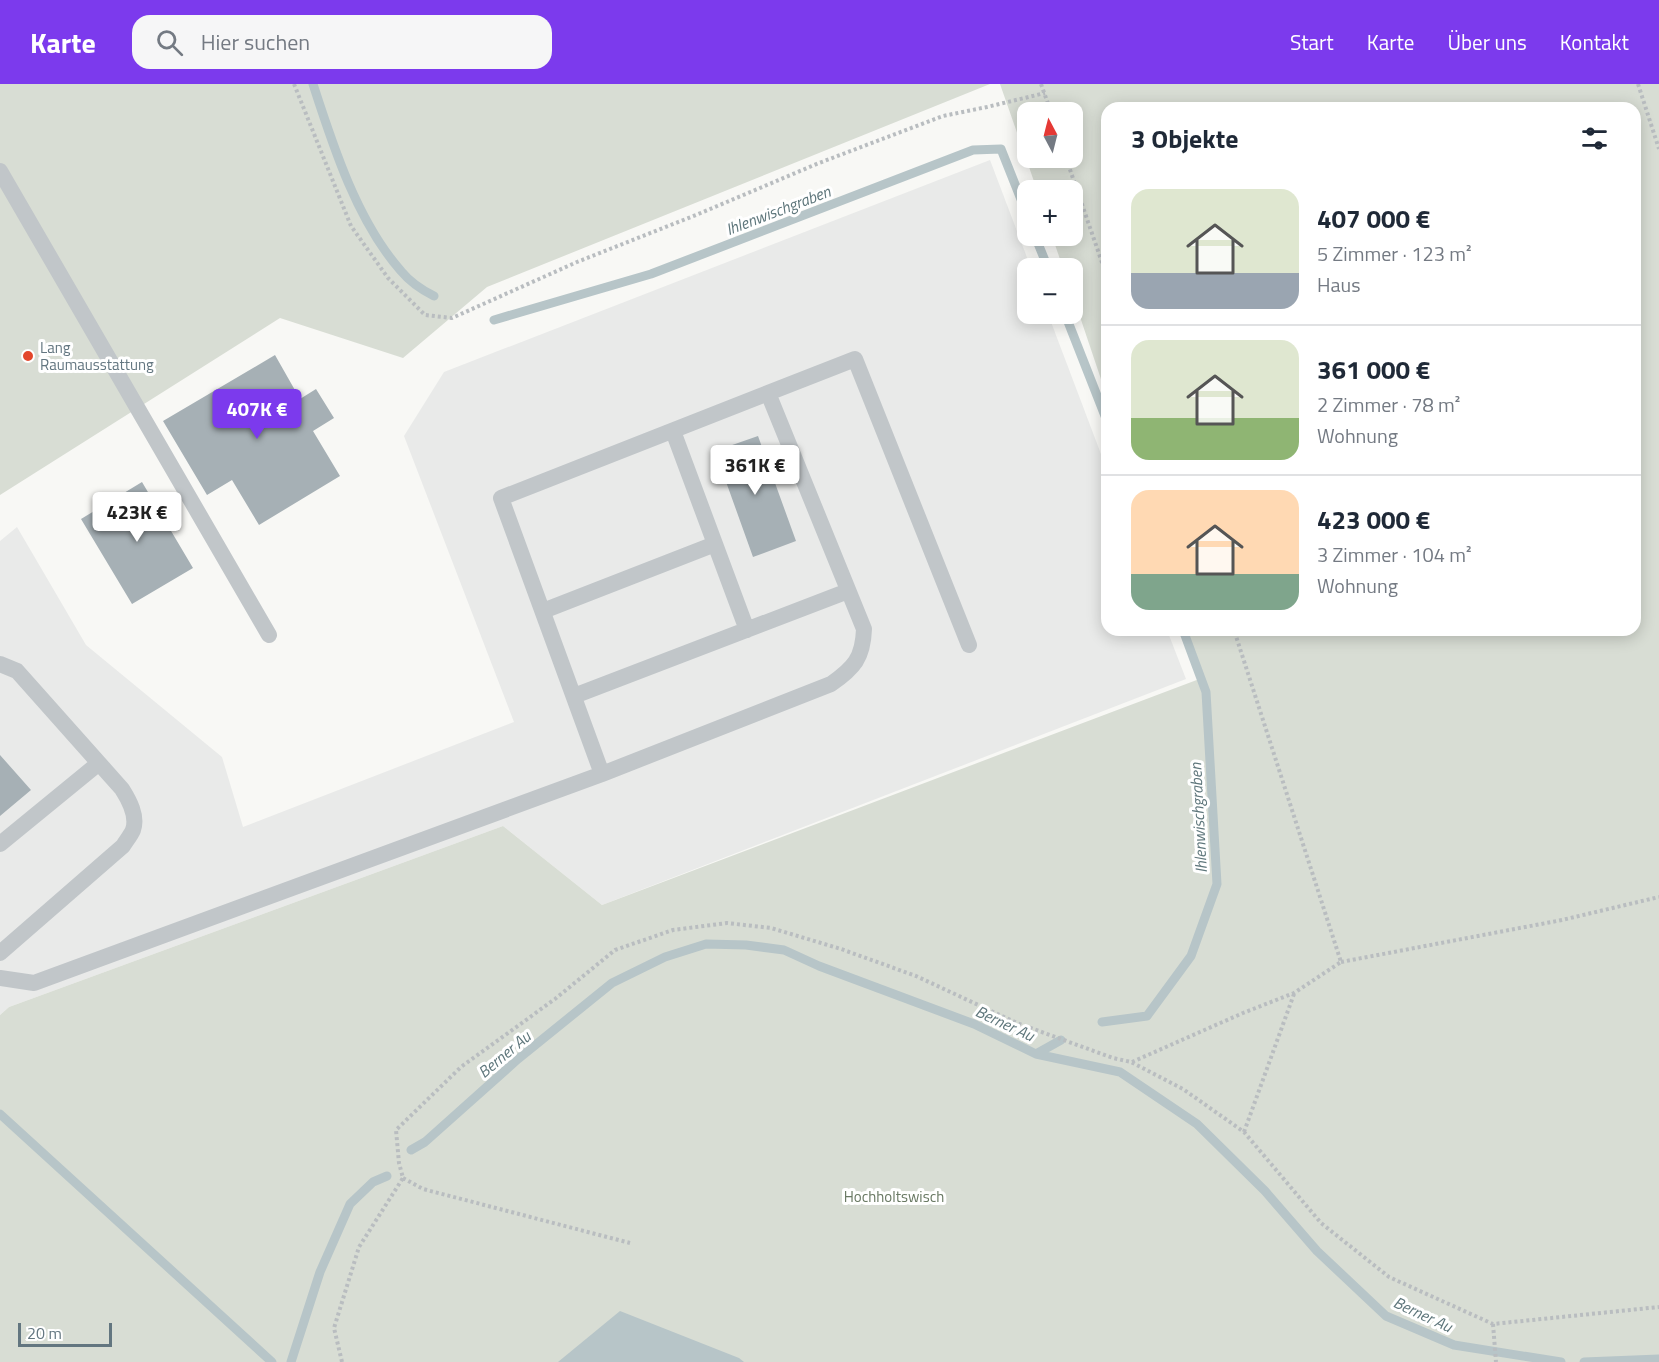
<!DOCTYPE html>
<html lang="de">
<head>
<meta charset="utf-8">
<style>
	:root { --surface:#fff; --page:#f6f6f7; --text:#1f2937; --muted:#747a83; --line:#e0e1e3; --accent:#7c3aed }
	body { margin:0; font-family:"Titillium Web",sans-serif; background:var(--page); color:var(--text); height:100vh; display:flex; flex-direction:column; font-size:22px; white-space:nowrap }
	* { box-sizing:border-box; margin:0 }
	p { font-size:20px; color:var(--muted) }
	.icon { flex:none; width:33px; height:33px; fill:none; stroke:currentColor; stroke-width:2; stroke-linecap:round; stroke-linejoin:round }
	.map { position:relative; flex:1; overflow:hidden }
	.details { position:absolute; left:1101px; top:18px; width:540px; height:534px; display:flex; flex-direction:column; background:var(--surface); border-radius:18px; box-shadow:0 3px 15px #0003 }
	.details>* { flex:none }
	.needle { width:39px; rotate:353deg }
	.buttons { position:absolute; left:1017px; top:18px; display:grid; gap:12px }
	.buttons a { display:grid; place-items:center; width:66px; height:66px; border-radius:12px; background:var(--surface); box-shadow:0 3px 15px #0003; font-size:30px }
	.scale { position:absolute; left:18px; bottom:15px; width:94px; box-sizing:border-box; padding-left:6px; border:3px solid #637680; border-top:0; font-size:16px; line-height:21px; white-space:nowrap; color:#637680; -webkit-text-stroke:4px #fff; paint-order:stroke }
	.price { position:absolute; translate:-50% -51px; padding:0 14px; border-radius:6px; background:#fff; color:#222; font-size:20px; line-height:39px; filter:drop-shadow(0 2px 3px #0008) }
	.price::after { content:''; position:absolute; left:50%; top:36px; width:18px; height:14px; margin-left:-9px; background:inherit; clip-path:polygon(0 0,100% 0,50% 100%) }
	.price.selected { background:var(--accent); color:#fff }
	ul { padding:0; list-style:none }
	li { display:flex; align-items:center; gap:18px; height:150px; padding:0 30px }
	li+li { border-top:2px solid var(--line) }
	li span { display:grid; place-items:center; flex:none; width:168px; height:120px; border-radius:18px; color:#555 }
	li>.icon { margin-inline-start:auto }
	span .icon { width:72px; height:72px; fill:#fffc; stroke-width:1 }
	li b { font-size:26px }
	h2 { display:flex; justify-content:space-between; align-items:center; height:72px; padding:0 30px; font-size:26px }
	header { display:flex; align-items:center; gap:36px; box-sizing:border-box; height:84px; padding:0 30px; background:var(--accent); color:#fff }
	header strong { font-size:28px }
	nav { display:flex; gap:33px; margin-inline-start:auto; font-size:21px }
	.search { width:420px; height:54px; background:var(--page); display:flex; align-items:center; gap:15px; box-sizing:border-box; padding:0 21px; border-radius:18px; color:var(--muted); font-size:22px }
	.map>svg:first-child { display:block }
	.built { fill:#e9eae9 }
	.green { fill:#d8ddd4; fill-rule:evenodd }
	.water { fill:#b7c5c8 }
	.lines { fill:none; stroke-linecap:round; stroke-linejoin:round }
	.stream { stroke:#b7c5c8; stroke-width:9 }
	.building { fill:#a6b0b5 }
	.path { stroke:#b9bdc0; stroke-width:4; stroke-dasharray:3 3; stroke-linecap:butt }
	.service { stroke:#c1c6c9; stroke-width:16 }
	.poi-dot { fill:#e3462b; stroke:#fff; stroke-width:2 }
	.labels { text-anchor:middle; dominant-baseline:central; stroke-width:6; stroke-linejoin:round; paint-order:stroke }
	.poi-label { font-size:15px; fill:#637680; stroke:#fff; text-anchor:start }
	.park-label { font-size:15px; fill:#687862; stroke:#fff }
	.water-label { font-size:16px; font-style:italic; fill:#5e767b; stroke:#fff }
</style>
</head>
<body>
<header>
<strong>Karte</strong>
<div class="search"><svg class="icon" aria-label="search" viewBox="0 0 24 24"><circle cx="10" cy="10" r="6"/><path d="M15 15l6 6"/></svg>Hier suchen</div>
<nav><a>Start</a><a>Karte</a><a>Über uns</a><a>Kontakt</a></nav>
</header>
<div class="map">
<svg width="1659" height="1278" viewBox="0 0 1659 1278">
	<rect width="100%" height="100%" fill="#f8f8f5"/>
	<path class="built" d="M 990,76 L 1031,184 L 1028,184 L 1028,230 L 1048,230 L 1107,386 L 1107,546 L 1167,546 L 1186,595 L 602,821 L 503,742 L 9,923 L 0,931 L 0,457 L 17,443 L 86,561 L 222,673 L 243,743 L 514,638 L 404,352 L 444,288 Z"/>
	<path class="green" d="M 0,0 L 990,0 L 487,203 L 403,274 L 280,234 L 0,411 Z
		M 1000,0 L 1659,0 L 1659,1278 L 0,1278 L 0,931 L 9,923 L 503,742 L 602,821 L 1202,594 L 1187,546 L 1635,546 L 1635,24 L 1107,24 L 1107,313 L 1073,212 L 1072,184 L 1063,184 L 1052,152 L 1072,152 L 1072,106 L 1037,106 ZM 1028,28 L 1072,28 L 1072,74 L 1028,74 Z"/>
	<path class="water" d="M 620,1227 L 739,1274 L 744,1278 L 558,1278 Z"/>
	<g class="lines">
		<path class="stream" d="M 313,0 C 333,62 357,137 401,187 C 410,198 422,206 434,212
			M 1035,152 L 1048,184
			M 1065,230 L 1107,337
			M 494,236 L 651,190 L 973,66 L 1001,65 L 1028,133
			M 1102,938 L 1147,932 L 1191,872 L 1217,800 L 1206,608 L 1183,546
			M 1036,970 L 1061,956
			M 0,1030 L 272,1278
			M 411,1066 L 425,1058 L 518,975 L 612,899 L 665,873 L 706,860 L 746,861 L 784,866 L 819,882 L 974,940 L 1036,970 L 1120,988 L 1197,1040 L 1265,1107 L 1317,1167 L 1386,1232 L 1454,1261 L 1561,1278
			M 291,1278 L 320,1188 L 350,1120 L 373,1098 L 387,1092
			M 1584,1278 L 1659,1275"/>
	</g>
	<path class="building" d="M 275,271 L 300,315 L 316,305 L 334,334 L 313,347 L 340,392 L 259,441 L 232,396 L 207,411 L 163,337 Z
		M 758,352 L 796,457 L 753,473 L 715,367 Z
		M 142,398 L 193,484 L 132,520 L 81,435 Z
		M 0,671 L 31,706 L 0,732 Z"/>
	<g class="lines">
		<path class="path" d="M 294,0 L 351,142 L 388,194 L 425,231 L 452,234 L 577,178 L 696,131 L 819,79 L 943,32 L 987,23 L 1045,9
			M 1041,0 L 1051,28
			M 1638,0 L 1659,65
			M 1066,74 L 1107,193
			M 1341,878 L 1562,836 L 1659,813
			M 1132,978 L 1243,929 L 1294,909 L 1341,878 L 1234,546
			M 1244,1048 L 1294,910
			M 403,1094 L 423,1105 L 630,1159
			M 1493,1240 L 1496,1278
			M 342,1278 L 334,1244 L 359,1163 L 403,1094 L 399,1079 L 396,1046 L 461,983 L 555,915 L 615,866 L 673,846 L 727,839 L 771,844 L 841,865 L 916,892 L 1017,939 L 1113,974 L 1131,978 L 1183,1005 L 1244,1048 L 1321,1139 L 1389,1193 L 1493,1240 L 1659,1223"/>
		<path class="service" d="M 0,87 L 269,551
			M 768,309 L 864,545 C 863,574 854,584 831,600 L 602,690 L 501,414 Z
			M 768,309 L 855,275 L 969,561
			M 673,347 L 747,546
			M 543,527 L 715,460
			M 0,580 L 17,587 L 122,705 C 129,716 138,732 133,746 C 131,751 126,757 123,762 L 0,869
			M 574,612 L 848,507
			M 0,760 L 99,679
			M 0,894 L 34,899 L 602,690"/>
	</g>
	<circle class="poi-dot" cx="28" cy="272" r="6"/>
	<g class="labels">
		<g class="poi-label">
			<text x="40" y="263">Lang<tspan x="40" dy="17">Raumausstattung</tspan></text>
		</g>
		<g class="park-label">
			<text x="894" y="1112">Hochholtswisch</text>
		</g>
		<g class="water-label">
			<text transform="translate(778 126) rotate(-21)">Ihlenwischgraben</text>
			<text transform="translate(1198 734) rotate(-93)">Ihlenwischgraben</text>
			<text transform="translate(1005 939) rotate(25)">Berner Au</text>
			<text transform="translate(504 970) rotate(-40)">Berner Au</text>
			<text transform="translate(1423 1230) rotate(25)">Berner Au</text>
		</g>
	</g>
</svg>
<div class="buttons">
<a><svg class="needle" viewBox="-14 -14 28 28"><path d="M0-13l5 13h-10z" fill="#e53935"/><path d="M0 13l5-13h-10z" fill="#747a83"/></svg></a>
<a>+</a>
<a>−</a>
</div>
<div class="scale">20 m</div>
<b class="price selected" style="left:257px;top:356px">407K €</b>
<b class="price" style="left:755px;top:412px">361K €</b>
<b class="price" style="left:137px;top:459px">423K €</b>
<section class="details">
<h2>3 Objekte<svg class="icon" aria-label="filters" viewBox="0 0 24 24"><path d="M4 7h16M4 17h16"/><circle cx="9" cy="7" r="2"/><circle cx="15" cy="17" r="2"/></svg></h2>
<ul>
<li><span style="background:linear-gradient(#dfe7d0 70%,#9aa5b1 0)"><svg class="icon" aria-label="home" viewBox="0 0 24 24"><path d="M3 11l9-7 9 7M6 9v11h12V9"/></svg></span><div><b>407 000 €</b><p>5 Zimmer · 123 m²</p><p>Haus</p></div></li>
<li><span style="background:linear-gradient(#dfe7d0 65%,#8fb573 0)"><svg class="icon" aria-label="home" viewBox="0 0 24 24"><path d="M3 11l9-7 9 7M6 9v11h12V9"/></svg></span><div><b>361 000 €</b><p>2 Zimmer · 78 m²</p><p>Wohnung</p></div></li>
<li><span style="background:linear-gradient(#ffd9b3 70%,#7fa58c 0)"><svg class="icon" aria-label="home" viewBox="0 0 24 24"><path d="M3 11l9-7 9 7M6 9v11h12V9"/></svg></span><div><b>423 000 €</b><p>3 Zimmer · 104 m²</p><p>Wohnung</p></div></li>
</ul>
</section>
</div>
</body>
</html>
